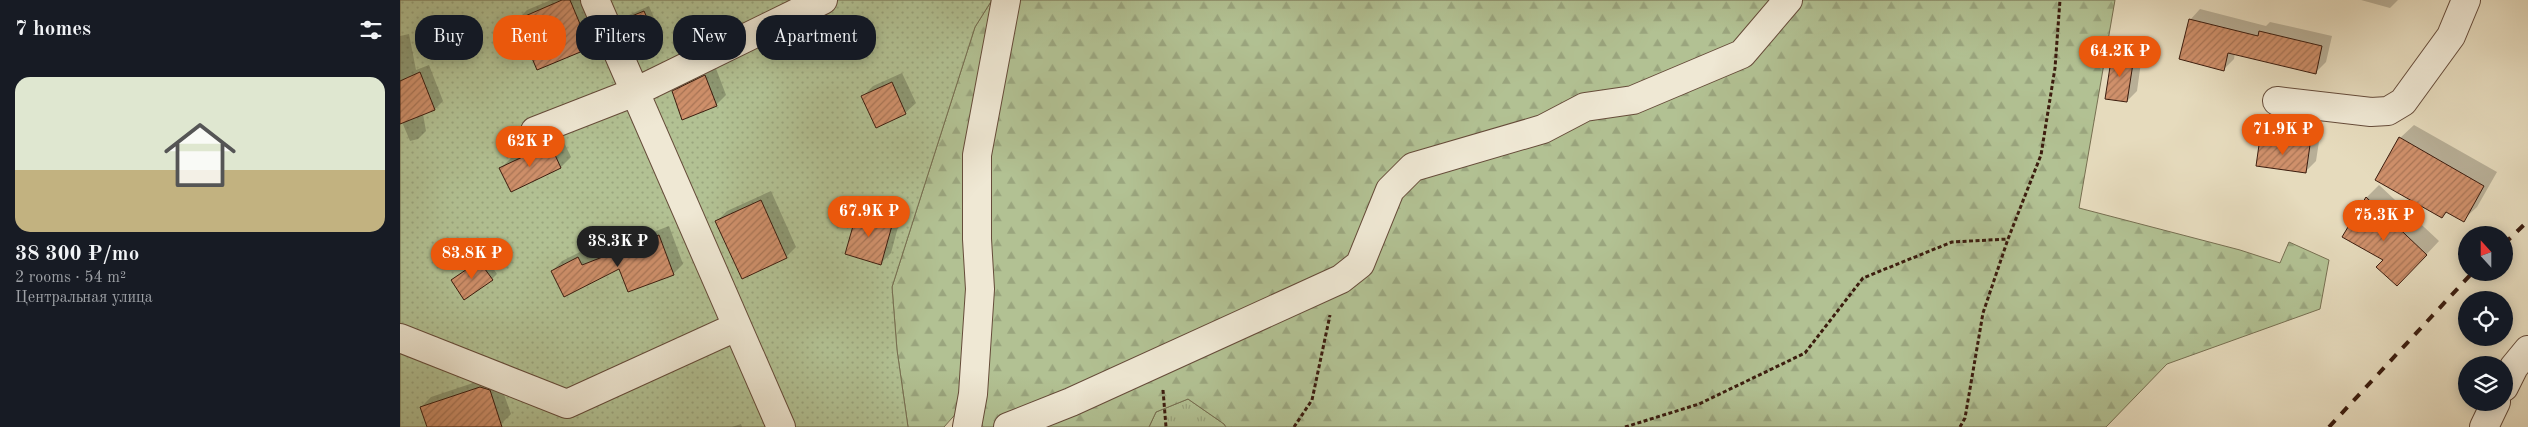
<!DOCTYPE html>
<html lang="en">
<head>
<meta charset="utf-8">
<style>
	:root { --surface:#171b24; --page:#20242c; --text:#f1f3f6; --muted:#9ea1a6; --accent:#ea580c }
	body { margin:0; font-family:"Old Standard TT",serif; background:var(--page); color:var(--text); height:100vh; display:flex; flex-direction:column; font-size:19px; white-space:nowrap }
	* { box-sizing:border-box; margin:0 }
	p { font-size:16px; color:var(--muted) }
	.icon { flex:none; width:28px; height:28px; fill:none; stroke:currentColor; stroke-width:2; stroke-linecap:round; stroke-linejoin:round }
	.map { position:relative; flex:1; overflow:hidden }
	.panel { display:flex; flex-direction:column; background:var(--surface); width:400px }
	.panel>* { flex:none }
	.hud { position:absolute; left:15px; top:15px; width:475px; height:45px; display:flex; gap:10px }
	.needle { width:32px; rotate:339deg }
	.tools { position:absolute; left:2058px; top:226px; display:grid; gap:10px }
	.tools a { display:grid; place-items:center; width:55px; height:55px; border-radius:50%; background:var(--surface); box-shadow:0 2px 12px #0003; font-size:25px }
	.price { position:absolute; translate:-50% -42px; padding:0 11px; border-radius:18px; background:var(--accent); color:#fff; font-size:16px; line-height:32px; filter:drop-shadow(0 1px 2px #0008) }
	.price::after { content:''; position:absolute; left:50%; top:30px; width:15px; height:11px; margin-left:-8px; background:inherit; clip-path:polygon(0 0,100% 0,50% 100%) }
	.price.active { background:#222; color:#fff }
	ul { padding:0; list-style:none }
	li { display:grid; align-content:center; gap:10px; height:265px; padding:0 15px }
	li span { display:grid; place-items:center; height:155px; border-radius:15px; color:#555 }
	li>.icon { margin-inline-start:auto }
	span .icon { width:90px; height:90px; fill:#fffc; stroke-width:1 }
	li b { font-size:21px }
	h2 { display:flex; justify-content:space-between; align-items:center; height:60px; padding:0 15px; font-size:21px }
	.tag { padding:0 18px; border-radius:20px; background:var(--surface); box-shadow:0 2px 12px #0003; font-size:18px; line-height:45px }
	.tag.active { background:var(--accent); color:#fff }
	main { display:flex; flex:1; min-height:0 }
	.map>svg:first-child { display:block }
	.grass { fill:url(#grass-tufts); stroke:#776f51 }
	.forest { fill:url(#forest-firs); stroke:#776f51 }
	.garden { fill:url(#garden-dots); stroke:#776f51 }
	.shadow { fill:#0003 }
	.building { fill:url(#building-hatch); stroke:#3c1d0f }
	.lines { fill:none; stroke-linecap:round; stroke-linejoin:round }
	.minor-casing { stroke:#664c3a; stroke-width:30 }
	.path { stroke:#3c1d0f; stroke-width:3; stroke-dasharray:4 2.5; stroke-linecap:butt }
	.minor { stroke:#efe8d4; stroke-width:28 }
	.rail { stroke:#3c1d0f; stroke-width:4; stroke-dasharray:9 9; stroke-linecap:butt }
</style>
</head>
<body>
<main>
<section class="panel">
<h2>7 homes<svg class="icon" aria-label="filters" viewBox="0 0 24 24"><path d="M4 7h16M4 17h16"/><circle cx="9" cy="7" r="2"/><circle cx="15" cy="17" r="2"/></svg></h2>
<ul>
<li><span style="background:linear-gradient(#dfe7d0 60%,#c2b280 0)"><svg class="icon" aria-label="home" viewBox="0 0 24 24"><path d="M3 11l9-7 9 7M6 9v11h12V9"/></svg></span><div><b>38 300 ₽/mo</b><p>2 rooms · 54 m²</p><p>Центральная улица</p></div></li>
</ul>
</section>
<div class="map">
<svg width="2128" height="427" viewBox="0 0 2128 427">
	<defs>
		<pattern id="grass-tufts" width="24" height="20" patternUnits="userSpaceOnUse" patternTransform="scale(1.25)"><rect width="24" height="20" fill="#b2c193"/><path d="M3 7l-1-3M5 7V3M7 7l1-3M15 17l-1-3M17 17v-4M19 17l1-3" fill="none" stroke="#9aa57e"/></pattern>
		<pattern id="forest-firs" width="22" height="20" patternUnits="userSpaceOnUse" patternTransform="scale(1.25)"><rect width="22" height="20" fill="#b2c193"/><path d="M5 1l3.5 6h-7zM16 11l3.5 6h-7z" fill="#9aa57e"/></pattern>
		<pattern id="garden-dots" width="8" height="8" patternUnits="userSpaceOnUse" patternTransform="scale(1.25)"><rect width="8" height="8" fill="#b2c193"/><path d="M2 2h.1M6 6h.1" fill="none" stroke="#9aa57e" stroke-width="1.8" stroke-linecap="round"/></pattern>
		<pattern id="building-hatch" width="6" height="6" patternUnits="userSpaceOnUse" patternTransform="scale(1.25)"><rect width="6" height="6" fill="#cf906b"/><path d="M-1 1l2-2M0 6l6-6M5 7l2-2" fill="none" stroke="#a97556"/></pattern>
	</defs>
	<rect width="100%" height="100%" fill="#e6dbbd"/>
	<filter id="stains"><feTurbulence type="fractalNoise" baseFrequency=".004" numOctaves="4"/><feColorMatrix values="0 0 0 0 .2 0 0 0 0 .09 0 0 0 0 .02 0 0 0 .5 -.17"/></filter>
	<radialGradient id="worn" r=".72"><stop offset=".6" stop-color="#630" stop-opacity="0"/><stop offset="1" stop-color="#630" stop-opacity=".3"/></radialGradient>
	<path class="grass" d="M 788,399 L 824,424 L 826,427 L 749,427 L 756,412 Z"/>
	<path class="forest" d="M 592,0 L 1715,0 L 1679,208 L 1840,250 L 1880,263 L 1889,242 L 1929,260 L 1920,309 L 1767,364 L 1706,427 L 826,427 L 824,424 L 788,399 L 756,412 L 749,427 L 583,427 L 569,399 L 544,427 L 508,427 L 497,350 L 492,287 L 575,27 Z"/>
	<path class="garden" d="M 0,0 L 592,0 L 575,27 L 492,287 L 497,350 L 508,427 L 0,427 Z"/>
	<path class="shadow" d="M 151,0 L 184,0 L 200,37 L 190,47 L 138,69 L 117,20 L 127,10 Z
		M 1961,0 L 1998,0 L 1990,8 Z
		M 249,6 L 262,37 L 257,42 L 223,20 L 229,15 Z
		M 1800,9 L 1866,26 L 1870,22 L 1932,36 L 1926,62 L 1916,72 L 1835,53 L 1834,59 L 1824,69 L 1790,20 Z
		M 9,34 L 16,70 L 29,65 L 43,101 L 35,109 L 23,114 L 26,131 L 18,139 L 10,141 L 0,117 L 0,36 Z
		M 1723,45 L 1743,48 L 1737,91 L 1727,101 L 1713,55 Z
		M 315,66 L 326,95 L 316,105 L 273,92 L 283,82 Z
		M 502,73 L 516,103 L 505,113 L 463,96 L 473,86 Z
		M 2014,125 L 2097,172 L 2077,207 L 2063,220 L 2048,211 L 2042,217 L 2000,138 Z
		M 1871,128 L 1920,135 L 1916,161 L 1906,171 L 1861,138 Z
		M 160,134 L 171,157 L 161,167 L 111,190 L 101,168 L 111,158 Z
		M 1979,185 L 2039,241 L 2010,272 L 1944,237 L 1967,197 Z
		M 371,191 L 396,247 L 386,257 L 317,221 L 327,211 Z
		M 468,203 L 502,212 L 491,253 L 481,263 L 458,213 Z
		M 269,226 L 283,264 L 273,274 L 219,268 L 152,271 L 162,261 L 188,248 L 192,256 Z
		M 85,257 L 97,274 L 92,279 L 52,280 Z
		M 91,377 L 99,380 L 111,414 L 101,424 L 93,427 L 28,427 L 21,407 L 31,397 Z
		M 341,424 L 342,427 L 332,427 Z"/>
	<path class="building" d="M 162,0 L 170,0 L 190,48 L 137,70 L 116,20 Z
		M 244,11 L 258,43 L 235,52 L 222,20 Z
		M 1789,19 L 1858,36 L 1859,31 L 1922,46 L 1916,74 L 1828,53 L 1824,71 L 1779,59 Z
		M 1712,54 L 1734,57 L 1727,102 L 1705,99 Z
		M 20,72 L 35,110 L 0,124 L 0,81 Z
		M 305,75 L 317,106 L 282,120 L 272,91 Z
		M 492,82 L 506,114 L 476,128 L 461,96 Z
		M 1999,137 L 2084,186 L 2064,222 L 2046,212 L 2042,218 L 1975,180 Z
		M 1860,138 L 1910,145 L 1906,173 L 1856,166 Z
		M 150,144 L 161,168 L 111,192 L 99,168 Z
		M 1966,197 L 2027,255 L 1997,286 L 1976,267 L 1983,260 L 1942,237 Z
		M 361,200 L 387,258 L 342,279 L 315,221 Z
		M 457,212 L 493,222 L 481,265 L 445,254 Z
		M 259,235 L 274,275 L 228,292 L 219,269 L 164,297 L 151,271 L 178,257 L 182,265 Z
		M 79,261 L 93,280 L 64,300 L 51,280 Z
		M 80,387 L 90,390 L 102,427 L 27,427 L 20,407 Z"/>
	<g class="lines">
		<g class="minor-casing">
			<path id="minor" d="M 195,0 L 381,427
				M 1877,101 L 1971,112 L 1988,111 L 2003,102 L 2051,36 L 2066,0
				M 135,131 L 235,92 L 423,0
				M 0,338 L 167,404 L 336,327
				M 2104,387 L 2114,367 L 2128,350
				M 567,427 L 573,394 L 580,289 L 577,239 L 577,155 L 606,0
				M 608,427 L 671,402 L 941,279 L 960,264 L 990,190 L 1013,167 L 1143,129 L 1185,107 L 1233,100 L 1342,54 L 1388,0
				M 2084,427 L 2096,402"/>
		</g>
		<path class="path" d="M 763,390 L 766,427
			M 894,427 L 912,400 L 930,315
			M 1225,427 L 1299,404 L 1405,353 L 1463,278 L 1552,242 L 1608,239
			M 1560,427 L 1565,418 L 1583,313 L 1608,239 L 1641,155 L 1655,68 L 1660,0"/>
		<use href="#minor" class="minor"/>
		<path class="rail" d="M 2104,244 L 2128,221
			M 1929,427 L 2073,272"/>
	</g>
	<rect width="100%" height="100%" filter="url(#stains)"/>
	<rect width="100%" height="100%" fill="url(#worn)"/>
</svg>
<div class="tools">
<a><svg class="needle" viewBox="-14 -14 28 28"><path d="M0-13l5 13h-10z" fill="#e53935"/><path d="M0 13l5-13h-10z" fill="#9ea1a6"/></svg></a>
<a><svg class="icon" aria-label="locate" viewBox="0 0 24 24"><circle cx="12" cy="12" r="6"/><path d="M12 2v4M12 18v4M2 12h4M18 12h4"/></svg></a>
<a><svg class="icon" aria-label="layers" viewBox="0 0 24 24"><path d="M12 4l9 5-9 5-9-5zM3 14l9 5 9-5"/></svg></a>
</div>
<b class="price" style="left:1720px;top:78px">64.2K ₽</b>
<b class="price" style="left:1883px;top:156px">71.9K ₽</b>
<b class="price" style="left:130px;top:168px">62K ₽</b>
<b class="price" style="left:469px;top:238px">67.9K ₽</b>
<b class="price" style="left:1984px;top:242px">75.3K ₽</b>
<b class="price active" style="left:218px;top:268px">38.3K ₽</b>
<b class="price" style="left:72px;top:280px">83.8K ₽</b>
<div class="hud">
<a class="tag">Buy</a>
<a class="tag active">Rent</a>
<a class="tag">Filters</a>
<a class="tag">New</a>
<a class="tag">Apartment</a>
</div>
</div>
</main>
</body>
</html>
